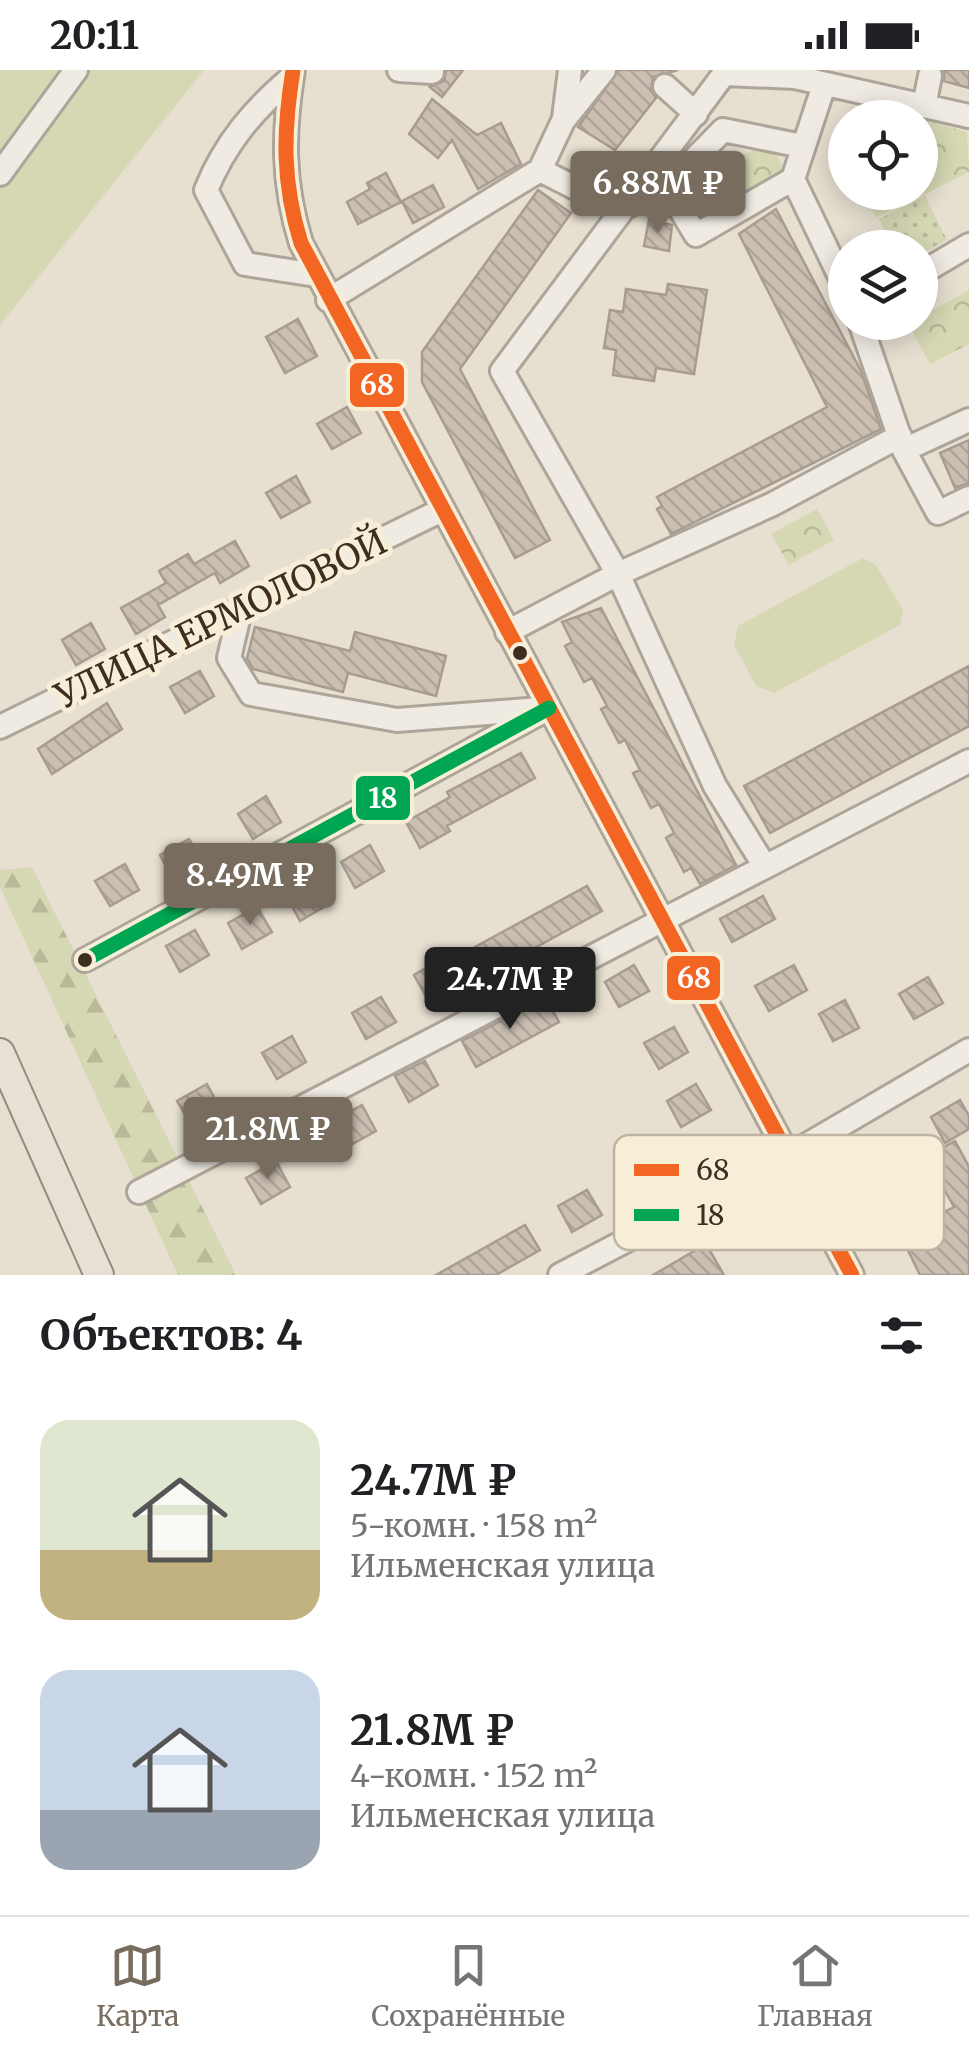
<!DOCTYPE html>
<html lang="ru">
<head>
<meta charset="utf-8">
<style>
	:root { --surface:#fff; --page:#f6f6f6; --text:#202124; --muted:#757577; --line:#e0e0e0; --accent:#786c5e }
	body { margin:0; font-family:Merriweather,serif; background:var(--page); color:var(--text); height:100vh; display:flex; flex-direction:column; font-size:38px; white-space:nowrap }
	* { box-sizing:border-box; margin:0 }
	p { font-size:32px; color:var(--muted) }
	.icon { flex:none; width:55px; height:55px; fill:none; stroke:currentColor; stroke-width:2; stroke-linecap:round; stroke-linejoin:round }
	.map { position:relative; height:1205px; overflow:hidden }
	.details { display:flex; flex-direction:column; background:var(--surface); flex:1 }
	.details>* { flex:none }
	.tools { position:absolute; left:828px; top:30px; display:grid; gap:20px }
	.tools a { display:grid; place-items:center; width:110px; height:110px; border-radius:50%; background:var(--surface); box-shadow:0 5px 25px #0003; font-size:50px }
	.price { position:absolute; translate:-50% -85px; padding:0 22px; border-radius:10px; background:var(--accent); color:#fff; font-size:32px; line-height:65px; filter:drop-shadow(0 2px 5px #0008) }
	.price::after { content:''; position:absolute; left:50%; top:60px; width:30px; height:22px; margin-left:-15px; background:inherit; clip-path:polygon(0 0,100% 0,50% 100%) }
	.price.on { background:#222; color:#fff }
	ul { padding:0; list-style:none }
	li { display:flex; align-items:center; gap:30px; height:250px; padding:0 40px }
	li span { display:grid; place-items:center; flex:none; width:280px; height:200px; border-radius:30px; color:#555 }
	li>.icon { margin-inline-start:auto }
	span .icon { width:120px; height:120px; fill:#fffc; stroke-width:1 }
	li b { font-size:42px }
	h2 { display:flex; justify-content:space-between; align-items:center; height:120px; padding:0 40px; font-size:42px }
	.status { display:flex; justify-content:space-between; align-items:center; height:70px; padding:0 50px; background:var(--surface); direction:ltr }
	.status svg { height:28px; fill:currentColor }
	.tabs { display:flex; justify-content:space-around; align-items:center; height:140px; border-top:2px solid var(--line); background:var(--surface); font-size:28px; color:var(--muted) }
	.tabs a { display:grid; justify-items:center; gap:5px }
	.tabs .on { color:var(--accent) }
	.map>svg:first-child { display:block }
	.grass { fill:url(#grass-dots) }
	.forest { fill:url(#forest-firs) }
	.park { fill:url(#park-crowns) }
	.garden { fill:#d6d7b3 }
	.building { fill:url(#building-back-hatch); stroke:#a89c90; stroke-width:2.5 }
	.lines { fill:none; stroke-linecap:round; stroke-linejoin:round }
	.minor-casing { stroke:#ada599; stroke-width:28 }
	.major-casing { stroke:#928b80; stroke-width:32 }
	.minor { stroke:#efebe3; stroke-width:22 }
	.major { stroke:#e6e1d4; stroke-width:28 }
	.bus-1-casing { stroke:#f7eed8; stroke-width:22 }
	.bus-2-casing { stroke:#f7eed8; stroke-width:22 }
	.bus-1 { stroke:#f26522; stroke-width:15 }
	.bus-2 { stroke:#00a651; stroke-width:15 }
	.bus-dot { fill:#3d2e20; stroke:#f7eed8; stroke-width:4 }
	.labels { text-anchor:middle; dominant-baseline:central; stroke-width:10; stroke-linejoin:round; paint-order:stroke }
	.street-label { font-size:35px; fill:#3d2e20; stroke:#f7eed8 }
	.key { fill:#f7eed8; stroke:#bfb4a1; stroke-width:2.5 }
	.key-label { font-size:28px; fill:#3d2e20 }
	.line-badge { stroke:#f7eed8; stroke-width:4 }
	.badge-label { font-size:28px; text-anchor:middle; font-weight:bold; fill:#fff }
</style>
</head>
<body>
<div class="status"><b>20:11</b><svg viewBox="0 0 49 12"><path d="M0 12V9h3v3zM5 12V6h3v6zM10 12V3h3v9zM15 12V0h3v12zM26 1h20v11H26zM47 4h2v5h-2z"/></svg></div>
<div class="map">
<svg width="969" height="1205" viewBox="0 0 969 1205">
	<defs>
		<pattern id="grass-dots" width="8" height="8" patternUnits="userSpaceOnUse" patternTransform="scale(2.5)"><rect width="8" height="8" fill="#d6d7b3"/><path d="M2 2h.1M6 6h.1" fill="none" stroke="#b9b99a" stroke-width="1.8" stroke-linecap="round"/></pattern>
		<pattern id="forest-firs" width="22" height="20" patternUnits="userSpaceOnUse" patternTransform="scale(2.5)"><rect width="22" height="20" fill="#d6d7b3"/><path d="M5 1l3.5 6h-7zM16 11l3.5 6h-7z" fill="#b9b99a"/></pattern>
		<pattern id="park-crowns" width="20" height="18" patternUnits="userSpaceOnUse" patternTransform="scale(2.5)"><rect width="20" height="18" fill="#d6d7b3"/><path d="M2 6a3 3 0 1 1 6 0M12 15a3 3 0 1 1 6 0" fill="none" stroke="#b9b99a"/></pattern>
		<pattern id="building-back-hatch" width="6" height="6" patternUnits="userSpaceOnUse" patternTransform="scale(2.5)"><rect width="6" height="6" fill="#cbbfb2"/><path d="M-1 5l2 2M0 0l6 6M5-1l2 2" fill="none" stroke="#afa499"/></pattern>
	</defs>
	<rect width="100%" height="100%" fill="#e7e0d1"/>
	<path class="grass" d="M 925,126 L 947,170 L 920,184 L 920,178 L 893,177 L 879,149 Z"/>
	<path class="forest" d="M 32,797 L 236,1205 L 178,1205 L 0,817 L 0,800 Z"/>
	<path class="park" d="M 920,49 L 967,62 L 969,102 L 876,148 L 862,123 L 920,122 Z
		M 771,71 L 788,108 L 709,152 L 702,142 L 691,149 L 672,120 Z
		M 969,220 L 969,274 L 930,294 L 908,254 L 920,252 L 920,247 Z
		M 817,439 L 834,470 L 789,495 L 771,464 Z"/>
	<path class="garden" d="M 0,0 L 204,0 L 0,255 Z
		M 863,488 L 876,495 L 903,540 L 900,555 L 774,623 L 756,616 L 734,575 L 738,556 Z"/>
	<path class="building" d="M 446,0 L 463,0 L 442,27 L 430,17 L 444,11 Z
		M 619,0 L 678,0 L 653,7 L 651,20 L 656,28 L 615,80 L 578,57 Z
		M 944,0 L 969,0 L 969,18 L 944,11 Z
		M 432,29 L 477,65 L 501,53 L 521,94 L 478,119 L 452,70 L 438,88 L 409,64 Z
		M 386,103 L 401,132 L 358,154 L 347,132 L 370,119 L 367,113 Z
		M 433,115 L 444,137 L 413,153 L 402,131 Z
		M 538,120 L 571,143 L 460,299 L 550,470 L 515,488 L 422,312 L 422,282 Z
		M 776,139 L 861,301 L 881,359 L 671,464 L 657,439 L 662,436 L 657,427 L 827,337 L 739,164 Z
		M 649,150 L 672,155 L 669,181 L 644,176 Z
		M 668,214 L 707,220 L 694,304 L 656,298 L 654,311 L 613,305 L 616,280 L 604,278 L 610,240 L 623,242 L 626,219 L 666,225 Z
		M 298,249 L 317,286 L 285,303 L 266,267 Z
		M 347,337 L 361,363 L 332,379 L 317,354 Z
		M 969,370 L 969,413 L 955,418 L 940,383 Z
		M 296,406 L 310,432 L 281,448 L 266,423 Z
		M 235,471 L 249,496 L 220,513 L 215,503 L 158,535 L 165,547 L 136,564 L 121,538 L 166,513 L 159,501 L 188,484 L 194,494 Z
		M 601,538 L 736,795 L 700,814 L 691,798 L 684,802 L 666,768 L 674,763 L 659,734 L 651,738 L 633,703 L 640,700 L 625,670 L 619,673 L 601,639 L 607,636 L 592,608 L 584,612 L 565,576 L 572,572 L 562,552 Z
		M 91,553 L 105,579 L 76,595 L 62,570 Z
		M 255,557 L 350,581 L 355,562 L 446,586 L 436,626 L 348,603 L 343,622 L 253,599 L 247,588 Z
		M 969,596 L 969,656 L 770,763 L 744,716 Z
		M 200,601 L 214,626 L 185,643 L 170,617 Z
		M 107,633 L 122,659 L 52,704 L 38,679 Z
		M 521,683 L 535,708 L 447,756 L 450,761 L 420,778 L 406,752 L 450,727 L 447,722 Z
		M 266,726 L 281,752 L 253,769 L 238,744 Z
		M 189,769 L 204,794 L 174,811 L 160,785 Z
		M 370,775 L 384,801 L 355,818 L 341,792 Z
		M 125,794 L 139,820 L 110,836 L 95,811 Z
		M 315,808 L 329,834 L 300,851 L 286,825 Z
		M 587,816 L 602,841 L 489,903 L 475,877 Z
		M 763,826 L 775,849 L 732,872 L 720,849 Z
		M 257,837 L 272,862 L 242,879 L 228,853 Z
		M 195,860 L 209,885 L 180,902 L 166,876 Z
		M 443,888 L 457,914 L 428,930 L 414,905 Z
		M 634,895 L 649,921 L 619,937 L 605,912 Z
		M 794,895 L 807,920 L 769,941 L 755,916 Z
		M 928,907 L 943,933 L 914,949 L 899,924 Z
		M 381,927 L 396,952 L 366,969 L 352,943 Z
		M 546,928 L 559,952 L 476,997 L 462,971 Z
		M 845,930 L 859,958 L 833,971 L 819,944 Z
		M 674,957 L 688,982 L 659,999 L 644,973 Z
		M 292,966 L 306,992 L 277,1009 L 262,983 Z
		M 425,991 L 438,1015 L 409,1032 L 395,1006 Z
		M 207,1014 L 221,1040 L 192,1056 L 177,1031 Z
		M 696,1014 L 711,1040 L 681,1057 L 667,1031 Z
		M 960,1030 L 969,1046 L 969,1059 L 945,1073 L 931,1047 Z
		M 362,1035 L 376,1061 L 347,1077 L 332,1052 Z
		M 955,1071 L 969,1097 L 969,1205 L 920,1205 L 900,1164 L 954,1137 L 926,1087 Z
		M 276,1091 L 290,1117 L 261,1134 L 246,1108 Z
		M 587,1120 L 602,1145 L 572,1162 L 558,1136 Z
		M 525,1155 L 540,1180 L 496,1205 L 436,1205 Z
		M 706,1174 L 724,1205 L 653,1205 L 677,1191 Z"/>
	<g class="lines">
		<g class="minor-casing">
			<path id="minor" d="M 293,0 C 283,62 282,112 301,173 L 852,1205
				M 399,0 L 432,2
				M 292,7 C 254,39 225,73 206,120 L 245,194 L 316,205
				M 824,15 L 793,109 L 845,217
				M 665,16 L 696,44
				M 924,36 L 930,6
				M 564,48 L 570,0
				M 540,100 L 563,51 L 604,0
				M 0,104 L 76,0
				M 667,117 L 696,165 L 793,109
				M 627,136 L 667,117 L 723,60 L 802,76
				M 920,204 L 969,175
				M 328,230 L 540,100 L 619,140
				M 860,252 L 904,380 L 938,443 L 969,428
				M 904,380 L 969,350
				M 240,541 L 229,588 L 251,624 L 397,650 L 540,639
				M 507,562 L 618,504 L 773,434 L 900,366
				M 0,657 L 442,440
				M 764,795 L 715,716 L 618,504 L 502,301 L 724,4 L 795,7 L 969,46
				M 85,890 L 549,638
				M 139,1122 L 969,691
				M 560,1205 L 788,1086 L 969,980"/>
		</g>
		<g class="major-casing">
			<path id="major" d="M 0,983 L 99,1205"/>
		</g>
		<use href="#minor" class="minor"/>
		<use href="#major" class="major"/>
		<g class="bus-1-casing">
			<path id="bus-1" d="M 293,0 C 283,62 282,112 301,173 L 852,1205"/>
		</g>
		<g class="bus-2-casing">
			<path id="bus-2" d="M 85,890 L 549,638"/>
		</g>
		<use href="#bus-1" class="bus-1"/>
		<use href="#bus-2" class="bus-2"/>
	</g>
	<g class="bus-dot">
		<circle cx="520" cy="583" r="9"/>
		<circle cx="85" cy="890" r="9"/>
	</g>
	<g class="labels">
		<g class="street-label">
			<text transform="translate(221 549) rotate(-26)">УЛИЦА ЕРМОЛОВОЙ</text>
		</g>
	</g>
	<rect x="614" y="1065" width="330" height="115" rx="15" class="key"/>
	<rect x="634" y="1094" width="45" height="12" fill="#f26522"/>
	<rect x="634" y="1139" width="45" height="12" fill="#00a651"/>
	<g class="key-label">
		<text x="696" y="1110">68</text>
		<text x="696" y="1155">18</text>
	</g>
	<g class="line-badge">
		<rect x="348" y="291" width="58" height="48" rx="10" fill="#f26522"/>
		<rect x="354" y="704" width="58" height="48" rx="10" fill="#00a651"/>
		<rect x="665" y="884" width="57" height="48" rx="10" fill="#f26522"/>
	</g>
	<g class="badge-label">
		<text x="377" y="325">68</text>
		<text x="383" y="738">18</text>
		<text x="694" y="918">68</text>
	</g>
</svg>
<div class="tools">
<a><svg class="icon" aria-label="locate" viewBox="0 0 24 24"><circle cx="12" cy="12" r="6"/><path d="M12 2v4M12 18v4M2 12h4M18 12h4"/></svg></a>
<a><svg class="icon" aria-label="layers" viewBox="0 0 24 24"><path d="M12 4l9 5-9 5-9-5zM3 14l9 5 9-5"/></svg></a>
</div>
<b class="price" style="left:658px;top:166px">6.88M ₽</b>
<b class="price" style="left:250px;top:858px">8.49M ₽</b>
<b class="price on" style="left:510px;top:962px">24.7M ₽</b>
<b class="price" style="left:268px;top:1112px">21.8M ₽</b>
</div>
<section class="details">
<h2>Объектов: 4<svg class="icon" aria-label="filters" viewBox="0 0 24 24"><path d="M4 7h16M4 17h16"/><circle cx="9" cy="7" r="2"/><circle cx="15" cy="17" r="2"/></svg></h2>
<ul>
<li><span style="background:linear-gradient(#dfe7d0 65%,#c2b280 0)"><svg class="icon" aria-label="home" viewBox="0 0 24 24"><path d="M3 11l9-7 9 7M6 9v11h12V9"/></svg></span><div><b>24.7M ₽</b><p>5-комн. · 158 m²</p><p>Ильменская улица</p></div></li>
<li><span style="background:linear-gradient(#c9d6e8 70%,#9aa5b1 0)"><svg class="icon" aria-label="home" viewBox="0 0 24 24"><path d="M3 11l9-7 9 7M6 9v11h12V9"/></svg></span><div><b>21.8M ₽</b><p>4-комн. · 152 m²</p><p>Ильменская улица</p></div></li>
</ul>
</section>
<nav class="tabs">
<a class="on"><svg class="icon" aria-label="map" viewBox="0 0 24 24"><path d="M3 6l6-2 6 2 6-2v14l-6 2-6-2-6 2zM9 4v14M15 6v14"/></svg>Карта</a>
<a><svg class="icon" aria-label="saved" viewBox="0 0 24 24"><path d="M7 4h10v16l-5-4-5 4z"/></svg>Сохранённые</a>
<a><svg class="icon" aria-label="home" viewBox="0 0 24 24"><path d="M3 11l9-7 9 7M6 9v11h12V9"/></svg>Главная</a>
</nav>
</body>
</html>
